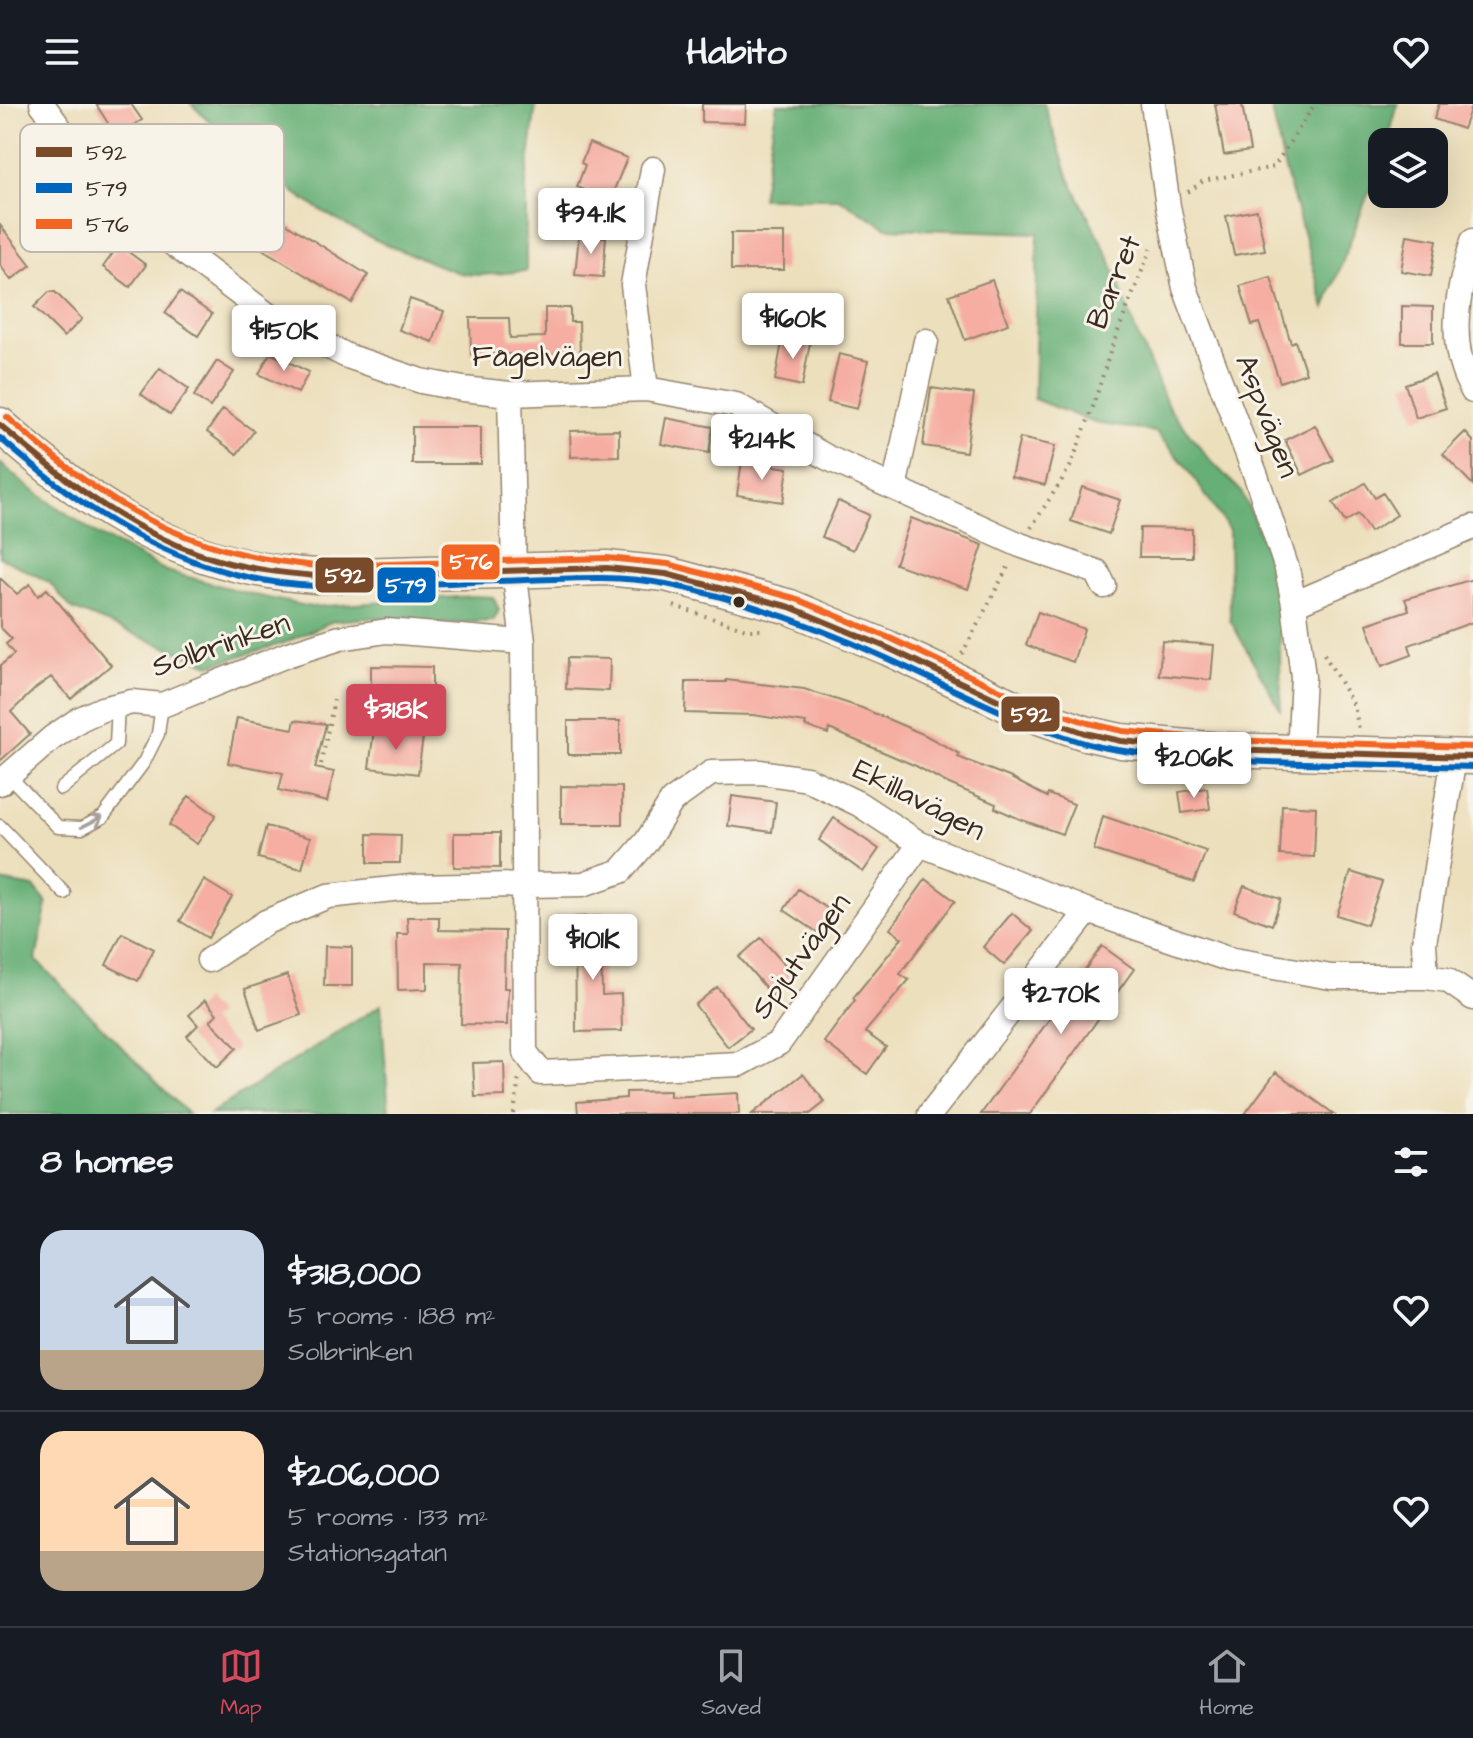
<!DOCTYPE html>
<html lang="en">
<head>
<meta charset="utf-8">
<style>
	:root { --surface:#171b24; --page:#242831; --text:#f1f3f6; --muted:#9ea1a6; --line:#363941; --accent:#d1495b }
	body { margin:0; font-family:"Architects Daughter",sans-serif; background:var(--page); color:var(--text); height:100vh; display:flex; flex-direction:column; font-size:30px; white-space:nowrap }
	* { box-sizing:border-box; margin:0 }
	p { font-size:26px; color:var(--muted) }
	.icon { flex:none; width:44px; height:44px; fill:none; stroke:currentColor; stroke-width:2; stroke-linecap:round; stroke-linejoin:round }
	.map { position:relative; height:1010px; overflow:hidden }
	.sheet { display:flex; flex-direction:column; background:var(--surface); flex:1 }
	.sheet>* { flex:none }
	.fabs { position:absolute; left:1368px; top:24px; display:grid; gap:16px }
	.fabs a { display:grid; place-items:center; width:80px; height:80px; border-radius:16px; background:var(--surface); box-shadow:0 8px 32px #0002; font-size:40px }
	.price { position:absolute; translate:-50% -68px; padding:0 18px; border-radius:8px; background:#fff; color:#222; font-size:26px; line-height:52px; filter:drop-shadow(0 2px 4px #0008) }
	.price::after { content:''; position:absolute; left:50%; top:48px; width:24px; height:18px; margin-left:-12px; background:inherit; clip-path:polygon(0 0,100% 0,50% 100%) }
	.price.on { background:var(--accent); color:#fff }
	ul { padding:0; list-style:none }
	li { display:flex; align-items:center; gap:24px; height:200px; padding:0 40px }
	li+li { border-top:2px solid var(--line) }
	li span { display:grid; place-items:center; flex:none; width:224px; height:160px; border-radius:24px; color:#555 }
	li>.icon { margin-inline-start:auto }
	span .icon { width:96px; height:96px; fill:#fffc; stroke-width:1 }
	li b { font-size:34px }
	h2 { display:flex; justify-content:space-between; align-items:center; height:96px; padding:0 40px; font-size:34px }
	header { display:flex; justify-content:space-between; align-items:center; height:104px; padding:0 40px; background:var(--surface); font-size:36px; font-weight:700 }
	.tab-bar { display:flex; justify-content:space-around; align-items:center; height:112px; border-top:2px solid var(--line); background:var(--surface); font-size:22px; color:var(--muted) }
	.tab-bar a { display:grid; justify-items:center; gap:4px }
	.tab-bar .on { color:var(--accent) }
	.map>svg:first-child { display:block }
	.forest { fill:#66af76; stroke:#506c4a; stroke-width:2 }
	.building { fill:#f6ada2 }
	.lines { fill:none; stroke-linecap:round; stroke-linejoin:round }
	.lane-casing { stroke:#94846d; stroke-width:15 }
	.street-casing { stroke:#94846d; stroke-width:27 }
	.secondary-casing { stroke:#94846d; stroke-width:37 }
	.path { stroke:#94846d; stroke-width:4; stroke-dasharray:2 6; stroke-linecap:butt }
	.lane { stroke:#fff; stroke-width:12 }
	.street { stroke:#fff; stroke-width:24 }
	.secondary { stroke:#fff; stroke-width:34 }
	.bus-1-casing { stroke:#f7f3e8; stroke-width:12 }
	.bus-2-casing { stroke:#f7f3e8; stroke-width:12 }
	.bus-3-casing { stroke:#f7f3e8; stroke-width:12 }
	.bus-1 { stroke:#7a4b2a; stroke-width:6 }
	.bus-2 { stroke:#0065bd; stroke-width:6 }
	.bus-3 { stroke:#f26522; stroke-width:6 }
	.oneway { stroke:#a79f9a }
	.bus-dot { fill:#3b2a1e; stroke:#f7f3e8; stroke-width:3 }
	.labels { text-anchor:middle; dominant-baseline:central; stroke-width:6; stroke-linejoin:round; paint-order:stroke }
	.street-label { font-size:30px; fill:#3b2a1e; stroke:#f7f3e8 }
	.key { fill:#f7f3e8; stroke:#bfb7ab; stroke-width:2 }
	.key-label { font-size:22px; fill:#3b2a1e }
	.line-badge { stroke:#f7f3e8; stroke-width:3 }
	.badge-label { font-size:22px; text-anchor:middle; font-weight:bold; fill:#fff }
</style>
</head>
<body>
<header><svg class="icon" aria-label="menu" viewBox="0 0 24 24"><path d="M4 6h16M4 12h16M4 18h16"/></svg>Habito<svg class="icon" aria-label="heart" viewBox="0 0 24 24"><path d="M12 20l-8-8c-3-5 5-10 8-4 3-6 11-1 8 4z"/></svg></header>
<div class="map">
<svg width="1473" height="1010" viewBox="0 0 1473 1010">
	<rect width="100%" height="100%" fill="#f7f3e8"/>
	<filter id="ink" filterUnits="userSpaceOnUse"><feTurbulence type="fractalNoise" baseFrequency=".0125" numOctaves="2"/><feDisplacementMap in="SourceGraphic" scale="16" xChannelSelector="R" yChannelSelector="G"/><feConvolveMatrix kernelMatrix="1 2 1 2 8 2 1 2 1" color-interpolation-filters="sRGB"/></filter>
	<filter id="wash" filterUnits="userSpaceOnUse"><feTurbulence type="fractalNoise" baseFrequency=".006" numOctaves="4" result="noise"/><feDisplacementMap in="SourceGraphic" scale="32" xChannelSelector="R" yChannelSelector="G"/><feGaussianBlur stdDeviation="1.8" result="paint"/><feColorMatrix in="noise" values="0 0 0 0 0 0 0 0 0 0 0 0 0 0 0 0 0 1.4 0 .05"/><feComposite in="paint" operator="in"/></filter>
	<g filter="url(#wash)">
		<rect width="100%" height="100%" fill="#ecdfbc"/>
		<path class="forest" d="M 191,0 L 536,0 L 526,80 L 526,167 C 507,168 483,173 465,170 C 449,167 433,159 418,153 C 324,120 262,68 191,0 Z
			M 777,0 L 1044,0 L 1069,74 L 1110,155 L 1136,228 L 1169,304 L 1212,358 L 1241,387 L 1257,422 L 1279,488 L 1281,607 L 1230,516 L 1229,426 L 1186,362 L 1156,328 L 1095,319 L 1034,295 L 1038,129 L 887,124 L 838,94 L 761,94 Z
			M 1271,0 L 1398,0 L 1388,36 L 1382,38 L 1382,53 L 1325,204 L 1283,59 Z
			M 0,359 L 24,380 L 98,431 L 166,467 L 254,491 L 311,503 L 473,492 L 493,493 L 499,506 L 493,517 L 437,520 L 381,513 L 333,517 L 284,539 L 210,561 L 72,505 L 49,478 L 0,453 Z
			M 0,777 L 34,783 L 47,799 L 36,856 L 188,1010 L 0,1010 Z
			M 381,901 L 389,1010 L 210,1010 Z"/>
		<g id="blocks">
			<path class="building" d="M 96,0 L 131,0 L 142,16 L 116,32 Z
				M 702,0 L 746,0 L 745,19 L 702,18 Z
				M 1215,0 L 1242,0 L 1250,47 L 1224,51 Z
				M 1439,0 L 1472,0 L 1463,25 L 1434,15 Z
				M 589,39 L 627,54 L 610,96 L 577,83 L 585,61 L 581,59 Z
				M 1257,106 L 1265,146 L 1234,151 L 1226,112 Z
				M 276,113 L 368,171 L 352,199 L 257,142 Z
				M 0,121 L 31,161 L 11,176 L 0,161 Z
				M 731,129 L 784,129 L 784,166 L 731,166 Z
				M 579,131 L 606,133 L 603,173 L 575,171 Z
				M 1407,131 L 1437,136 L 1431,172 L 1401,167 Z
				M 119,141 L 146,161 L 130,183 L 103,163 Z
				M 1271,173 L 1291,239 L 1295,237 L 1306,269 L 1280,278 L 1259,219 L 1252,221 L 1240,182 Z
				M 992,176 L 1008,220 L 965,236 L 949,191 Z
				M 49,188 L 55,188 L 82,215 L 64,233 L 34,203 Z
				M 180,188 L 212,210 L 198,232 L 165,209 Z
				M 410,195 L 444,207 L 433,238 L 399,226 Z
				M 1402,202 L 1433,203 L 1433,239 L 1402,239 Z
				M 545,204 L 570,204 L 570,218 L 579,218 L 580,251 L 471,250 L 470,214 L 509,214 L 510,234 L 545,233 Z
				M 783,233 L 810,238 L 802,282 L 775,276 Z
				M 270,249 L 309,268 L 298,289 L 259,270 Z
				M 839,250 L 868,257 L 857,305 L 828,298 Z
				M 217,257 L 234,268 L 210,303 L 194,292 Z
				M 160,264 L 189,285 L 170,311 L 141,290 Z
				M 1434,270 L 1446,304 L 1416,314 L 1405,280 Z
				M 931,284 L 974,290 L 966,348 L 923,342 Z
				M 223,305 L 254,327 L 237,350 L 207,328 Z
				M 666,314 L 713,323 L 709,349 L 661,340 Z
				M 1315,321 L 1333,356 L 1302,371 L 1285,336 Z
				M 412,323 L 481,323 L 481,360 L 412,360 Z
				M 619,326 L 619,352 L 571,353 L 570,327 Z
				M 1465,328 L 1473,337 L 1473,381 L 1443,350 Z
				M 1020,334 L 1055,342 L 1045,381 L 1011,373 Z
				M 742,357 L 788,364 L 783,398 L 737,391 Z
				M 1365,379 L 1375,394 L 1383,389 L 1397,411 L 1370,428 L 1358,410 L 1345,418 L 1333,399 Z
				M 1082,383 L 1120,396 L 1109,430 L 1071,417 Z
				M 838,397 L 869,411 L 853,446 L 822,433 Z
				M 911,414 L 983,441 L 968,485 L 895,460 Z
				M 1140,424 L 1192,425 L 1192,453 L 1139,453 Z
				M 0,474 L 17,490 L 30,480 L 38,492 L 47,485 L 111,561 L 71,595 L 51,573 L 36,584 L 11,608 L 30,630 L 0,657 L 0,562 L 14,550 L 6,540 L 12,535 L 0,523 Z
				M 1473,475 L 1473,518 L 1409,541 L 1412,551 L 1382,562 L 1367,520 L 1409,506 L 1405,495 Z
				M 1038,508 L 1084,525 L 1073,558 L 1026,541 Z
				M 1162,537 L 1214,541 L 1211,576 L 1159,571 Z
				M 567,554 L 610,555 L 609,587 L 566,585 Z
				M 371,562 L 432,563 L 432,597 L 371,596 Z
				M 726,576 L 804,585 L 862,604 L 925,631 L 960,650 L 958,653 L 1009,673 L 1047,693 L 1048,690 L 1074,700 L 1062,730 L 1022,716 L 995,704 L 996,700 L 947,679 L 916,662 L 829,625 L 828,630 L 805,622 L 806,619 L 753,611 L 685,609 L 686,578 L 726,578 Z
				M 237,614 L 293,625 L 295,616 L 326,620 L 315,664 L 334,668 L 327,698 L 279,686 L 283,669 L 228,659 Z
				M 568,617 L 620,617 L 620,651 L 568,651 Z
				M 374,626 L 423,633 L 418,670 L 369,664 Z
				M 561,682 L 622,683 L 622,720 L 561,720 Z
				M 1207,684 L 1210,705 L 1182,709 L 1179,688 Z
				M 189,692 L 216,711 L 197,740 L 169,721 Z
				M 732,692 L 776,698 L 772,728 L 728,722 Z
				M 1282,701 L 1316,703 L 1314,753 L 1280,751 Z
				M 1103,712 L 1206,747 L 1194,778 L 1094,746 Z
				M 834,714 L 879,745 L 863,768 L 819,736 Z
				M 266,722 L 310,734 L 302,765 L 258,754 Z
				M 454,729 L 500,729 L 500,764 L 454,763 Z
				M 368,730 L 401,731 L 400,759 L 368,759 Z
				M 1351,768 L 1382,778 L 1367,821 L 1337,811 Z
				M 926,775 L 955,797 L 900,870 L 909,876 L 865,928 L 886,943 L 867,970 L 824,938 L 855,896 L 853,894 L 902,834 L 890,825 Z
				M 204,776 L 232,793 L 208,834 L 180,817 Z
				M 1244,782 L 1281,795 L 1272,821 L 1234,807 Z
				M 798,785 L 837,811 L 823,832 L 784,806 Z
				M 1012,809 L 1033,827 L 1004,861 L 983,843 Z
				M 601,812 L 602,891 L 621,890 L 622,927 L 576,928 L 575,813 Z
				M 407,813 L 439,813 L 439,826 L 505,827 L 504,884 L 508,884 L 507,921 L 461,920 L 462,859 L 427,858 L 427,885 L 398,886 L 397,830 L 408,830 Z
				M 122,829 L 154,845 L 138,877 L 106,861 Z
				M 761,834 L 795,872 L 772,891 L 739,853 Z
				M 325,842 L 352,843 L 352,882 L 324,882 Z
				M 1102,842 L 1134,865 L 1030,1010 L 981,1010 Z
				M 287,871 L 301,911 L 259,926 L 245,885 Z
				M 717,883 L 751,925 L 728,943 L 695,901 Z
				M 205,896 L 217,910 L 210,917 L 237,944 L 217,963 L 187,932 L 198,921 L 189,911 Z
				M 504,958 L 505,992 L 475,993 L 473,959 Z
				M 1276,968 L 1334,1010 L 1245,1010 Z
				M 803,970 L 825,998 L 810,1010 L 752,1010 Z
				M 670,987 L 670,993 L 738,989 L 739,1010 L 578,1010 L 577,998 L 626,994 L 626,988 Z"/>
		</g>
	</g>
	<g filter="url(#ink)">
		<use href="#blocks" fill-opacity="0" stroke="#94846d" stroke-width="2"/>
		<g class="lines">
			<g class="lane-casing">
				<path id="lane" d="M 9,672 L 58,723 L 82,724 L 103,713 L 144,658 L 158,630 L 162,601
					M 61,685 L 116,640 L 118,601
					M 0,722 L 64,789"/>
			</g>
			<g class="street-casing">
				<path id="street" d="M 42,0 L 88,63 L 136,112 L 269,212 L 347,252 L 421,277 L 463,285 L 510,290 L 646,285 L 736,301 L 828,354 L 1020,441 L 1097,468 L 1104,482
					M 1153,0 L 1168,102 L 1185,184 L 1256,372 L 1287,465 L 1294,500 L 1303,573 L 1299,649
					M 1473,137 C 1458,186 1445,240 1473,287
					M 646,285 L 633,181 L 653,65
					M 510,290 L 514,465 L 523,538 L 525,948 L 541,969 L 740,960 L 779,939 L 920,740
					M 894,384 L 926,237
					M 1294,500 L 1473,423
					M 0,679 L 52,634 L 80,615 L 102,605 L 132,598 L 162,601 L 289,550 L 340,534 L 387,527 L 523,538
					M 209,856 L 266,818 L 328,792 L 411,783 L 583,780 L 621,767 L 647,737 L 672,697 L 711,669 L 761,668 L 807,675 L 859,700 L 920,740 L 1088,807 L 1228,855 L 1331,873 L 1426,873 L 1424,839 L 1454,653
					M 1426,873 L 1447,876 L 1473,894
					M 930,1010 L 1088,807"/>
			</g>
			<g class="secondary-casing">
				<path id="secondary" d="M 0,321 C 95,407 185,465 316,472 L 607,464 L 666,470 L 790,503 L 888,544 L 1019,606 L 1085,629 L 1121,637 L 1221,646 L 1473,653"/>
			</g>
			<path class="path" d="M 1188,88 L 1203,77 L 1274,63 L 1315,0
				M 1031,424 L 1070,363 L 1092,306 L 1111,245 L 1153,139
				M 674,502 L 749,526 L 766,526
				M 962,550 L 1010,459
				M 1324,550 L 1354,602 L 1359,625
				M 321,660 L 334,596
				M 514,1010 L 519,974"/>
			<use href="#lane" class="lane"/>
			<use href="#street" class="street"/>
			<use href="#secondary" class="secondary"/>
			<g class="bus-1-casing">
				<path id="bus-1" d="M 0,321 C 67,379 138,434 225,458 C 255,466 285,469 316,472 L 607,464 L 666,470 L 790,503 L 888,544 L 1019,606 L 1085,629 L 1121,637 L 1221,646 L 1473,653"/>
			</g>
			<g class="bus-2-casing">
				<path id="bus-2" d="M 0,334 C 90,413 193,478 317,482 C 376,484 436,479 495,477 C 551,476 610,469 666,480 C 742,495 816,522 886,554 C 950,583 1011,616 1078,637 C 1113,648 1150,650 1186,653 C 1281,661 1377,660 1473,663"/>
			</g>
			<g class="bus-3-casing">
				<path id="bus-3" d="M 7,313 C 108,402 180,448 316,462 L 607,454 L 668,460 L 794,494 L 892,535 L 1023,597 L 1088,619 L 1123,627 L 1222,636 L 1473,643"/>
			</g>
			<use href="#bus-1" class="bus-1"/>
			<use href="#bus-2" class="bus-2"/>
			<use href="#bus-3" class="bus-3"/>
		</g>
		<defs><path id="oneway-shaft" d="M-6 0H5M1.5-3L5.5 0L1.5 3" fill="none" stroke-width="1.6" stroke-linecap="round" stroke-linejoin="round" transform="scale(2)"/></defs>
		<use class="oneway" href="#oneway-shaft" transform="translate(92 718) rotate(-27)"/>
	</g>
	<circle class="bus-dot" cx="739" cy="498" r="7"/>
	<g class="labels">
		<g class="street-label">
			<text transform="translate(1114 178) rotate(-68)">Barret</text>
			<text x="547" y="253">Fågelvägen</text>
			<text transform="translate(1267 312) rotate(69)">Aspvägen</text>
			<text transform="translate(221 541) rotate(-19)">Solbrinken</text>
			<text transform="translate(919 696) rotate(27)">Ekillavägen</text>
			<text transform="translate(801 852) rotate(-54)">Spjutvägen</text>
		</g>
	</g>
	<rect x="20" y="20" width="264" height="128" rx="12" class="key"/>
	<rect x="36" y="43" width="36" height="10" fill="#7a4b2a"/>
	<rect x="36" y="79" width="36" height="10" fill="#0065bd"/>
	<rect x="36" y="115" width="36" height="10" fill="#f26522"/>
	<g class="key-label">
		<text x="86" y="56">592</text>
		<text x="86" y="92">579</text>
		<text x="86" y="128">576</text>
	</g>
	<g class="line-badge">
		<rect x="440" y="439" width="61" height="38" rx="8" fill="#f26522"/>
		<rect x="314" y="452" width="61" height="38" rx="8" fill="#7a4b2a"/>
		<rect x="376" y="462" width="61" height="38" rx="8" fill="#0065bd"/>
		<rect x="1000" y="591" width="61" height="38" rx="8" fill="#7a4b2a"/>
	</g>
	<g class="badge-label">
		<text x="471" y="465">576</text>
		<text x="345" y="479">592</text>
		<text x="406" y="489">579</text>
		<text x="1031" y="618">592</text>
	</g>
</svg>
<div class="fabs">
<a><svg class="icon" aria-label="layers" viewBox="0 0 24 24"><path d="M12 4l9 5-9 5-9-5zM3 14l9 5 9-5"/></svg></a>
</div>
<b class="price" style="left:591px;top:152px">$94.1K</b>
<b class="price" style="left:793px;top:257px">$160K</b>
<b class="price" style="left:284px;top:269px">$150K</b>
<b class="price" style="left:762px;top:378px">$214K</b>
<b class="price on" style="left:396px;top:648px">$318K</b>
<b class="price" style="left:1194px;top:696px">$206K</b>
<b class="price" style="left:593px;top:878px">$101K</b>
<b class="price" style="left:1061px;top:932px">$270K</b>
</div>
<section class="sheet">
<h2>8 homes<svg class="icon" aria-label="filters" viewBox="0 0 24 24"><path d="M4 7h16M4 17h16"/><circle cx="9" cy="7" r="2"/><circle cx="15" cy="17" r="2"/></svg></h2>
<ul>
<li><span style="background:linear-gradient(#c9d6e8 75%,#b9a48a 0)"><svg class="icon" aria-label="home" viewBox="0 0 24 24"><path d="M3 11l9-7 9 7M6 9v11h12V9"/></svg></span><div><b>$318,000</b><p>5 rooms · 188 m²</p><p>Solbrinken</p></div><svg class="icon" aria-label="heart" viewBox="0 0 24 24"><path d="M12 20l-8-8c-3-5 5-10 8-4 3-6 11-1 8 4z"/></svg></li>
<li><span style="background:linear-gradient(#ffd9b3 75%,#b9a48a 0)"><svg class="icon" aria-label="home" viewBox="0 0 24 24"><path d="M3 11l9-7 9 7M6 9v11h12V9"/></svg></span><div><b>$206,000</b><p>5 rooms · 133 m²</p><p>Stationsgatan</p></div><svg class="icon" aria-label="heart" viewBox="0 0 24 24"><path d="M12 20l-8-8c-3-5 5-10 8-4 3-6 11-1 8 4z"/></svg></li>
</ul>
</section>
<nav class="tab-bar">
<a class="on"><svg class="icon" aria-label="map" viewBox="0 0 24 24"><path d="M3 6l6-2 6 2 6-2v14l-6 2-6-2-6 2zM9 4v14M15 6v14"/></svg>Map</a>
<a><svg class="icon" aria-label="saved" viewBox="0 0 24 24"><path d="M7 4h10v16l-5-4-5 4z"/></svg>Saved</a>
<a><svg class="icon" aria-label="home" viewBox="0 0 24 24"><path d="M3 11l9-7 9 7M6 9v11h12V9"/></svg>Home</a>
</nav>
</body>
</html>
